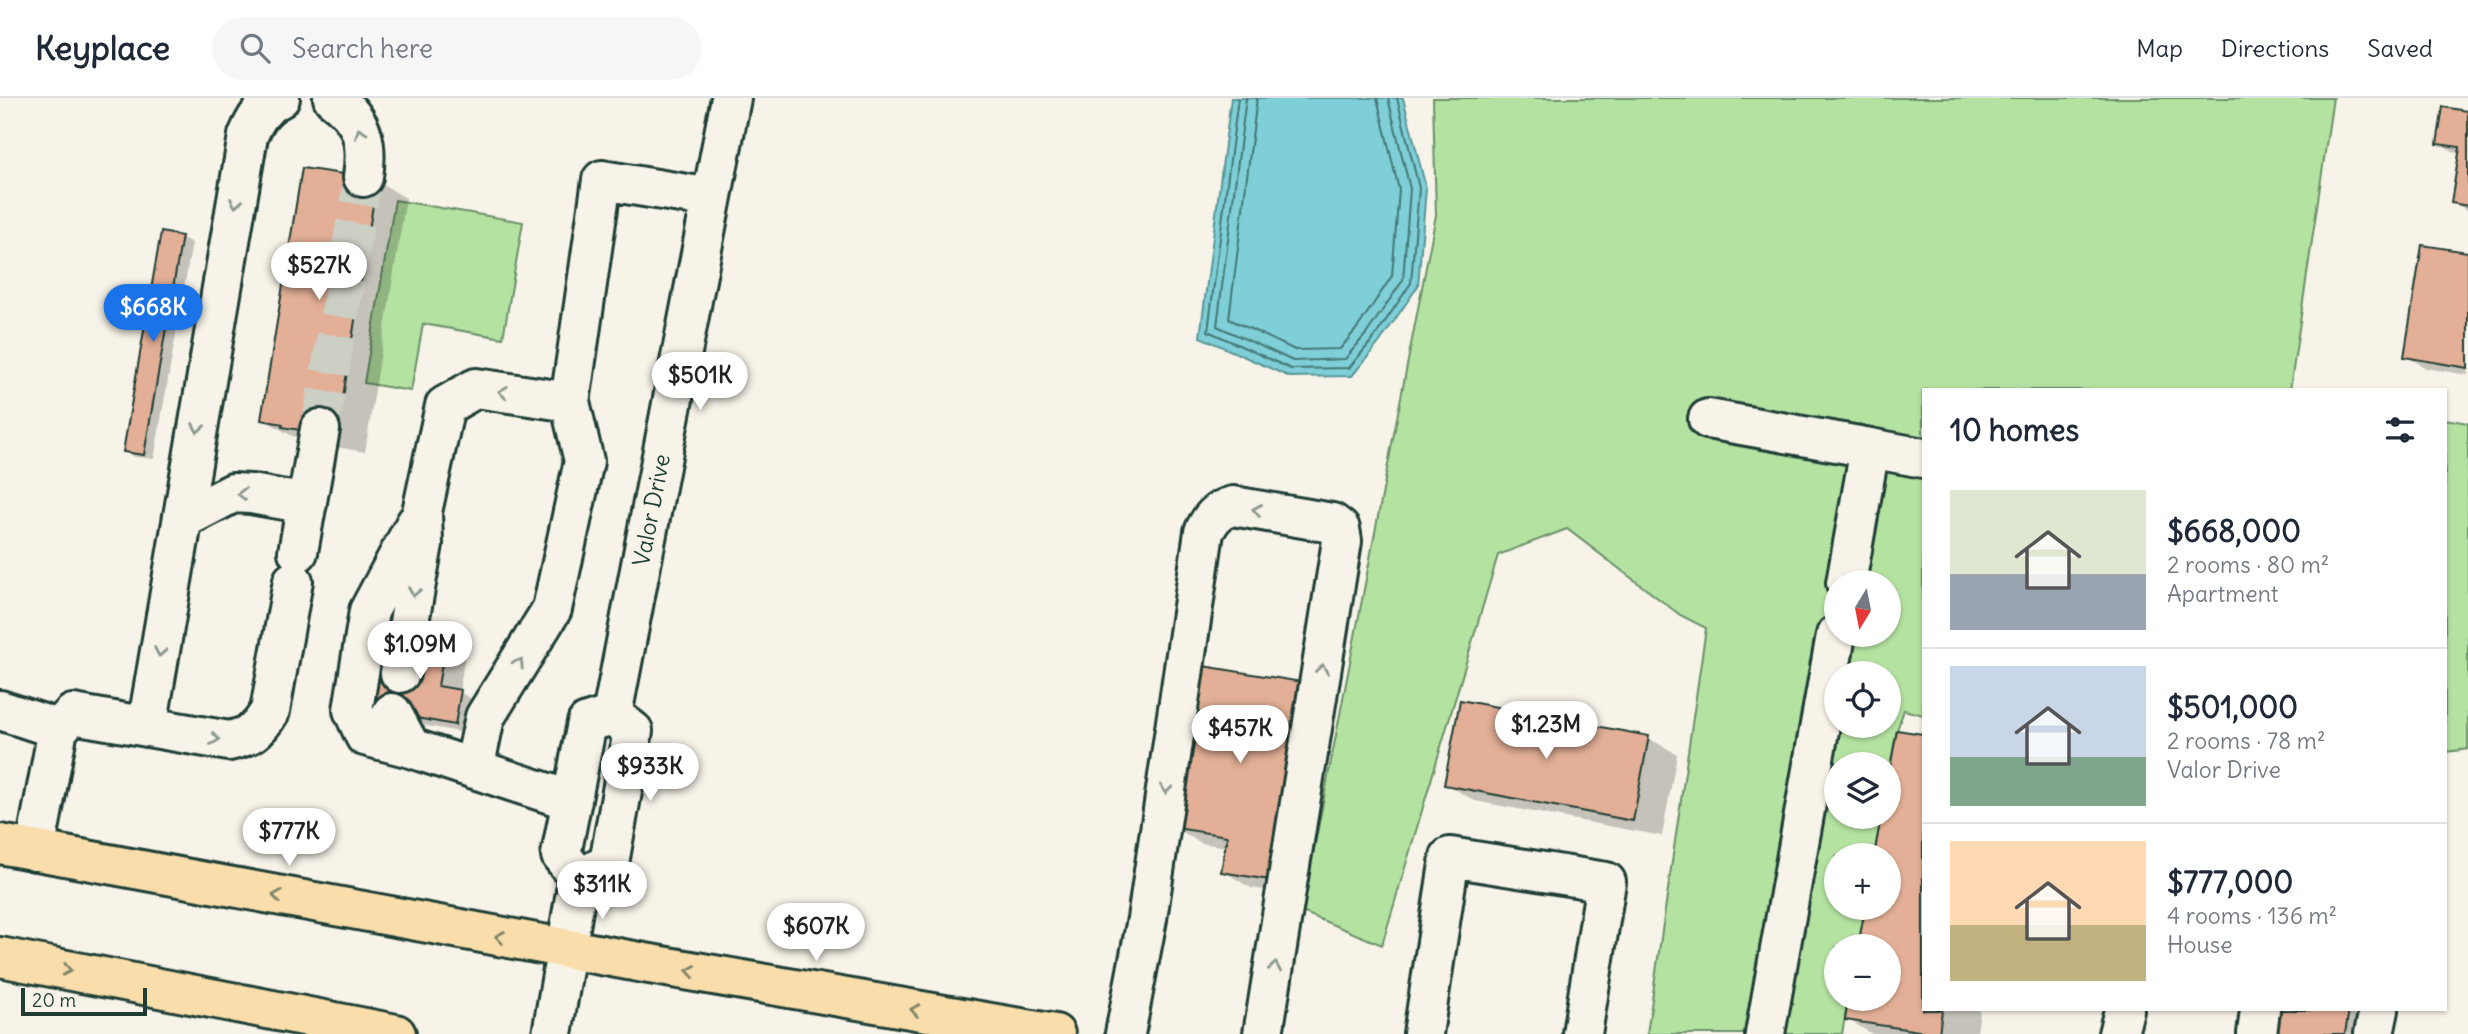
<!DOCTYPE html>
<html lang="en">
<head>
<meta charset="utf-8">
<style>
	:root { --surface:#fff; --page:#f6f6f7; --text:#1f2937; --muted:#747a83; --line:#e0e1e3; --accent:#1a73e8 }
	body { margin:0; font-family:Delius,sans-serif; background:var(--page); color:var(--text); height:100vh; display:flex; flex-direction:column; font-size:26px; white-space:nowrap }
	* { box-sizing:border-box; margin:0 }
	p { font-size:23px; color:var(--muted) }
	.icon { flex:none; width:38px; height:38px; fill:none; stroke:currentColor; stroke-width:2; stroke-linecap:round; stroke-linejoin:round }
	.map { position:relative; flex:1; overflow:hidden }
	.side { position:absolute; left:1922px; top:290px; width:525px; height:623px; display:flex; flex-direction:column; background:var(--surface); border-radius:0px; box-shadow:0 2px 5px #0004 }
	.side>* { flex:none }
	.needle { width:46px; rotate:190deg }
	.tools { position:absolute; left:1824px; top:472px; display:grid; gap:14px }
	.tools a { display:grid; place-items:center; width:77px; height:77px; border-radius:50%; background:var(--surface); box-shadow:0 2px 5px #0004; font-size:35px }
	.scale { position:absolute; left:21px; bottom:18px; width:126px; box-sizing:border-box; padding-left:7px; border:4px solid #1f3d34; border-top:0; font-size:19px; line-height:24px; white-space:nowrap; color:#1f3d34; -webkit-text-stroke:5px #f7f3e8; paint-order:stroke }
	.price { position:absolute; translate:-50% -60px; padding:0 16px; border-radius:24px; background:#fff; color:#222; font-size:23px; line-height:46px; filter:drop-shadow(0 2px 4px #0008) }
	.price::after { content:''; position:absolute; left:50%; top:42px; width:21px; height:16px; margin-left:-10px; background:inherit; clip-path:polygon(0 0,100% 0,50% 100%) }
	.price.selected { background:var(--accent); color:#fff }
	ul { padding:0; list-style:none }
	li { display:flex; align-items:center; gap:21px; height:175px; padding:0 28px }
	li+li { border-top:2px solid var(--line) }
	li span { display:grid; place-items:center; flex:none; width:196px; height:140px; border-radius:0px; color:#555 }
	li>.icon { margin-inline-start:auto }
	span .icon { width:84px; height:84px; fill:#fffc; stroke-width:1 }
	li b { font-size:30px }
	h2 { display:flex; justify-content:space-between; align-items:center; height:84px; padding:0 28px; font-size:30px }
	header { display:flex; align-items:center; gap:42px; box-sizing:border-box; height:98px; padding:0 35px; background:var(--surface); border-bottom:2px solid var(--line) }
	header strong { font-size:33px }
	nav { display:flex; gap:38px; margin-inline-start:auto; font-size:24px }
	.search { width:490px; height:63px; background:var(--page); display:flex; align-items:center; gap:18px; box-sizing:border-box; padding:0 24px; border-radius:38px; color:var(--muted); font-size:26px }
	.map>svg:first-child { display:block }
	.green { fill:#b4e2a1; stroke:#6a906a; stroke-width:2; fill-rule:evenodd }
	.water { fill:#7ecfd7; stroke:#589596; stroke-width:2 }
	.shadow { fill:#0003 }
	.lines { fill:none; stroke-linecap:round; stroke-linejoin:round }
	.shore { stroke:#457775; stroke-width:2 }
	.building { fill:#e3af96; stroke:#1f3d34; stroke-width:2 }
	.minor-tunnel { stroke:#cccfc4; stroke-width:38; stroke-dasharray:38 19; stroke-linecap:butt }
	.minor-casing { stroke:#1f3d34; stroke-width:44 }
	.major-casing { stroke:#1f3d34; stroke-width:44 }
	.minor { stroke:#f7f3e8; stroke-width:38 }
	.major { stroke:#f9deab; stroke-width:38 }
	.oneway { stroke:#8b988e }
	.oneway2 { stroke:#81856a }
	.labels { text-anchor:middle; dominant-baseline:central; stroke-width:7; stroke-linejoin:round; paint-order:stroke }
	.street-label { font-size:23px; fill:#1f3d34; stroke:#f7f3e8 }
</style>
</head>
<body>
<header>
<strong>Keyplace</strong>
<div class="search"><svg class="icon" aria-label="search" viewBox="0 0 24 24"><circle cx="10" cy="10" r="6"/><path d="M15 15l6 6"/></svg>Search here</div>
<nav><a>Map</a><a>Directions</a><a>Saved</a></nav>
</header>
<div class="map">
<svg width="2468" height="936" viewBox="0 0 2468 936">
	<rect width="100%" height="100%" fill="#f7f3e8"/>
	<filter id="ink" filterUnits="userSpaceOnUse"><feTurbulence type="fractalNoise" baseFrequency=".0143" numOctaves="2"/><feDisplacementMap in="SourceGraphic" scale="14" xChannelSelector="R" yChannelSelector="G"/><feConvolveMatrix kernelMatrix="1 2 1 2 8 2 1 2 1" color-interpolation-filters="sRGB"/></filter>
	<g filter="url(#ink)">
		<path class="green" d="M 1433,0 L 2333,0 L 2290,292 L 1923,292 L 1923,617 L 1904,612 L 1897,632 L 1888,681 L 1888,667 L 1836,667 L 1836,719 L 1881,719 L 1874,758 L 1836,758 L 1836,810 L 1865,810 L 1858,849 L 1836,849 L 1836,901 L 1848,901 L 1842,936 L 1647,936 L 1706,530 L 1680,517 L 1567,431 L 1498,457 L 1382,847 L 1302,814 L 1436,117 ZM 1836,485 L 1888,485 L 1888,537 L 1836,537 ZM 1836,576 L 1888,576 L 1888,628 L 1836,628 Z
			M 395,102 L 523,124 L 503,240 L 423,226 L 411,293 L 364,285 Z
			M 2445,321 L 2468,325 L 2468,651 L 2445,654 Z"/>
		<path class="water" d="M 1231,0 L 1403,0 L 1426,90 L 1418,188 L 1379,245 L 1352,278 L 1290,279 L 1200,239 Z"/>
		<path class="shadow" d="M 2468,15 L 2468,113 L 2453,104 L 2460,57 L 2439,45 Z
			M 377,83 L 406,100 L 365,354 L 313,345 L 304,340 L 292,338 L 263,321 Z
			M 182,140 L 192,145 L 154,361 L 135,359 L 125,353 Z
			M 2468,156 L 2468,277 L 2426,270 L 2406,258 Z
			M 448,529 L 468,540 L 459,594 L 481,606 L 475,637 L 395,622 Z
			M 1308,587 L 1336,603 L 1305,798 L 1251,790 L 1223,773 L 1227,749 L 1201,745 L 1172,728 Z
			M 1899,634 L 1923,638 L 1923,912 L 1980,912 L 1977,936 L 1872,936 L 1847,921 L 1888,901 L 1888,719 Z
			M 1648,640 L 1677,656 L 1662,738 L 1475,703 L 1446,686 Z
			M 2282,912 L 2380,912 L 2376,936 L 2277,936 Z"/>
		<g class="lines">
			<path class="shore" d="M 1238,0 L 1208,233 L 1291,271 L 1349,270 L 1374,240 L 1411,185 L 1419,90 L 1397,0
				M 1246,0 L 1217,228 L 1293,263 L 1345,261 L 1367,235 L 1403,182 L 1410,91 L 1388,0
				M 1257,0 L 1229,221 L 1295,252 L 1340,251 L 1358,229 L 1392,178 L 1399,92 L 1377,0"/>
		</g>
		<path class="building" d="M 2443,9 L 2468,13 L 2468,108 L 2451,105 L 2460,49 L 2437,46 Z
			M 302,70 L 377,81 L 337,338 L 282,329 L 283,326 L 261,322 Z
			M 161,134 L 182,138 L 144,357 L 123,354 Z
			M 2422,147 L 2468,154 L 2468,270 L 2404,259 Z
			M 418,522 L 449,527 L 438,588 L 461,592 L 455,627 L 373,612 L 380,570 L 408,575 Z
			M 1197,567 L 1308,585 L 1276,783 L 1221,774 L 1227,738 L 1170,729 Z
			M 1460,602 L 1649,638 L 1633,723 L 1444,687 Z
			M 1897,632 L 1923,636 L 1923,912 L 1942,912 L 1939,936 L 1845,922 L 1848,901 L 1888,901 L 1888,849 L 1858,849 L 1865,810 L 1888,810 L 1888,758 L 1874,758 L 1881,719 L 1888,719 L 1888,681 Z
			M 2280,912 L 2349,912 L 2345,936 L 2276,936 Z"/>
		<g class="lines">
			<path class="minor-tunnel" d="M 320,331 L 363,79"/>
			<g class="minor-casing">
				<path id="minor" d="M 333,0 C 363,22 368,44 363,79
					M 1708,321 L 1870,350
					M 183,421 L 233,395 L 251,396 L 307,406
					M 298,454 L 320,331
					M 1846,485 L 1870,350 L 1923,360
					M 400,575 L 423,446 L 422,414 L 445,308 L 476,290 L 570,304
					M 0,612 L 58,631
					M 392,615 L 411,650 L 572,703
					M 612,617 L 731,0
					M 147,629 L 248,38 C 255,21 263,8 280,0
					M 411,650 L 365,638 L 353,612 L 369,513 L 416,425
					M 474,671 L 485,619 L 552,511 L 584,363 L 570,304 L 602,82 L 711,100
					M 35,753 L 58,631 L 73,616 L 229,643 C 251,638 258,633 270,613 L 293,483
					M 580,781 L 561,757 L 587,625 L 612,617
					M 552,936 L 576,794 L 580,781 L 609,765 L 633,633 L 612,617
					M 1125,936 L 1147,821 L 1204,434 C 1211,420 1217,412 1233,408 L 1332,425 L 1340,431 L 1342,443 L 1263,936
					M 1423,936 L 1450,759 L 1606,784 L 1582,936
					M 1765,936 L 1836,537
					M 2118,936 L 2124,912
					M 2257,936 L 2260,912
					M 2374,936 L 2379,912"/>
			</g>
			<g class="major-casing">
				<path id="major" d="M 0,746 L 650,866 L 1055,936
					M 0,859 L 396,936"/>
			</g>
			<use href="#minor" class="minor"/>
			<use href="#major" class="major"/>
		</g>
		<defs><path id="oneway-chevron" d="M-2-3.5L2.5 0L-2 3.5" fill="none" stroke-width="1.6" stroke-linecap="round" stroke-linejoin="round" transform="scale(1.75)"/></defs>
		<g class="oneway">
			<use href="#oneway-chevron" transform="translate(360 35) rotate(-111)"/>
			<use href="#oneway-chevron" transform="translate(236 105) rotate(100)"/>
			<use href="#oneway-chevron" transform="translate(503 294) rotate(-172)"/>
			<use href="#oneway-chevron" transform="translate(198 330) rotate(100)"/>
			<use href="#oneway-chevron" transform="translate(242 396) rotate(180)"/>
			<use href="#oneway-chevron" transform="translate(1257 412) rotate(-170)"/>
			<use href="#oneway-chevron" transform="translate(414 494) rotate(100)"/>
			<use href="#oneway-chevron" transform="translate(160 554) rotate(100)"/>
			<use href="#oneway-chevron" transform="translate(519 565) rotate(-58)"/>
			<use href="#oneway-chevron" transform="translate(1322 571) rotate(-81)"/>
			<use href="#oneway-chevron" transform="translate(215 641) rotate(10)"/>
			<use href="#oneway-chevron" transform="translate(1166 691) rotate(98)"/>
			<use href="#oneway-chevron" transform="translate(1275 869) rotate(-80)"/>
		</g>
		<g class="oneway2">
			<use href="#oneway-chevron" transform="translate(277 798) rotate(-170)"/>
			<use href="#oneway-chevron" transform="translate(500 839) rotate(-170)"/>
			<use href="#oneway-chevron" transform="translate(67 872) rotate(11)"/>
			<use href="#oneway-chevron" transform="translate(691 873) rotate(-170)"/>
			<use href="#oneway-chevron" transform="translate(915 912) rotate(-170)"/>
		</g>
	</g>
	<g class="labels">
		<g class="street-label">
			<text transform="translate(651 412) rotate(-79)">Valor Drive</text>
		</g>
	</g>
</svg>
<div class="tools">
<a><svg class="needle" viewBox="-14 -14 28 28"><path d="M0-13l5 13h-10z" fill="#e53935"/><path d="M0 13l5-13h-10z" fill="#747a83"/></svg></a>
<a><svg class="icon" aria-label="locate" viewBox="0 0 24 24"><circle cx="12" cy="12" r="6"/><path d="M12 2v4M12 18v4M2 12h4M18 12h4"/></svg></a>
<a><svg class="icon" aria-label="layers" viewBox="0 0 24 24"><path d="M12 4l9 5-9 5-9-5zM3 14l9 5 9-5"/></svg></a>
<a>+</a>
<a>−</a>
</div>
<div class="scale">20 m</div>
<b class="price" style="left:319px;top:204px">$527K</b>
<b class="price selected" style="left:153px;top:246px">$668K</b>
<b class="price" style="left:700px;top:314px">$501K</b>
<b class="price" style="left:420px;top:583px">$1.09M</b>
<b class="price" style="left:1546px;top:663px">$1.23M</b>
<b class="price" style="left:1240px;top:667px">$457K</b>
<b class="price" style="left:650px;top:705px">$933K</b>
<b class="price" style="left:289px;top:770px">$777K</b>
<b class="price" style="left:602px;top:823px">$311K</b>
<b class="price" style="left:816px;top:865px">$607K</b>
<section class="side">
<h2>10 homes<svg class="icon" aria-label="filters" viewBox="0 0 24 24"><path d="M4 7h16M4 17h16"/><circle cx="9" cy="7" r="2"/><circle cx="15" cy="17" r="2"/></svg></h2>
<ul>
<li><span style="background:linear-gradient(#dfe7d0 60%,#9aa5b1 0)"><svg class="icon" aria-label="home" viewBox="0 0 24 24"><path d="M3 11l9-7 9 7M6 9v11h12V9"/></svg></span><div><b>$668,000</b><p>2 rooms · 80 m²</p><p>Apartment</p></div></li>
<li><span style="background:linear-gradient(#c9d6e8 65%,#7fa58c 0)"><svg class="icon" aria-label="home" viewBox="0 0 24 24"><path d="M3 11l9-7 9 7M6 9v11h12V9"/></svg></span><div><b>$501,000</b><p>2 rooms · 78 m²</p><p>Valor Drive</p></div></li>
<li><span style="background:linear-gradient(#ffd9b3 60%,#c2b280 0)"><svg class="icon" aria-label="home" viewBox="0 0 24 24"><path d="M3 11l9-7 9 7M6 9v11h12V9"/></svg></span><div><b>$777,000</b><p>4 rooms · 136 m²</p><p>House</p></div></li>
</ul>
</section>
</div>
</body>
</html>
